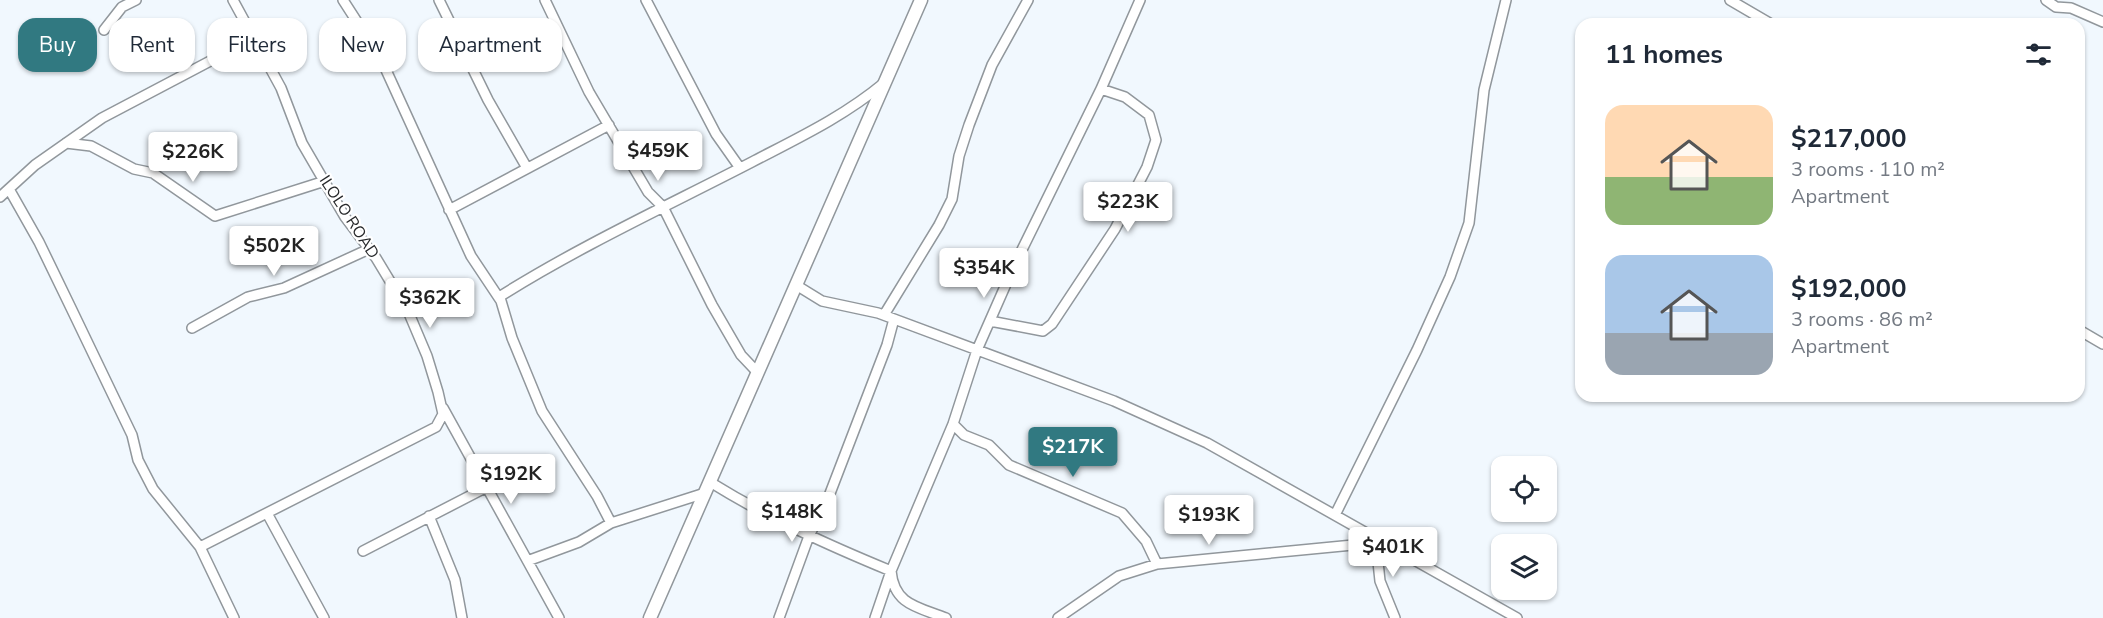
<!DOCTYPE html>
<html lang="en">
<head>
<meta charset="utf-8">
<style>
	:root { --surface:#fff; --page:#f2f2f3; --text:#1f2937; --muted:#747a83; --accent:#317981 }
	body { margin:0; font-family:"Nunito Sans",sans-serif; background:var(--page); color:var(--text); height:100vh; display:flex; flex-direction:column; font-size:22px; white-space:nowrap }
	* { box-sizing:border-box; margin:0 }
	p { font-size:20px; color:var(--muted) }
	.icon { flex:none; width:33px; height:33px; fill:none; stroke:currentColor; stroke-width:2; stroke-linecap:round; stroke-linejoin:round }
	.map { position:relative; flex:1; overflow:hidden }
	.sheet { position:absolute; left:1575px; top:18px; width:510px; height:384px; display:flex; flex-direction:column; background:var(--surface); border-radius:18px; box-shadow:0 2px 4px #0004 }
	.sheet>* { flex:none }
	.guide { position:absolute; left:18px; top:18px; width:570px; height:54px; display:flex; gap:12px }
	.tools { position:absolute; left:1491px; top:456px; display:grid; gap:12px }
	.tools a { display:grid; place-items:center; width:66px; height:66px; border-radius:12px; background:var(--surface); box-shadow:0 2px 4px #0004; font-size:30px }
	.price { position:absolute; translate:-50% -51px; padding:0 14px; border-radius:6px; background:#fff; color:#222; font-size:20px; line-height:39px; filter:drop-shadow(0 2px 3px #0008) }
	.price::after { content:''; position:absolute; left:50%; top:36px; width:18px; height:14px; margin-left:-9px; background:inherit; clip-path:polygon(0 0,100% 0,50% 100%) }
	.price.on { background:var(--accent); color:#fff }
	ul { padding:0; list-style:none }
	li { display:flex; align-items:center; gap:18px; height:150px; padding:0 30px }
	li span { display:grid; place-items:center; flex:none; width:168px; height:120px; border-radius:18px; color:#555 }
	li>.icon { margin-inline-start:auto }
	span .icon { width:72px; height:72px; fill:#fffc; stroke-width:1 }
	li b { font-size:26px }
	h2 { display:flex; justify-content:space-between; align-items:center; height:72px; padding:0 30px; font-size:26px }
	.pill { padding:0 21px; border-radius:18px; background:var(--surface); box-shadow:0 2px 4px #0004; font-size:21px; line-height:54px }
	.pill.on { background:var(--accent); color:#fff }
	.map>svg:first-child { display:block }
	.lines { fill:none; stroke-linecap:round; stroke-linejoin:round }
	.minor-casing { stroke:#91979c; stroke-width:12 }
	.tertiary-casing { stroke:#91979c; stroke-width:15 }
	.minor { stroke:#fff; stroke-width:9 }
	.tertiary { stroke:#fff; stroke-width:12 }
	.labels { text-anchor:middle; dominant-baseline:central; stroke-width:4.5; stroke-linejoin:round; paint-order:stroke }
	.street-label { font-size:16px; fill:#27292b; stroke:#fff }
</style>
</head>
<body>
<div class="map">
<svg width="2103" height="618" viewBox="0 0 2103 618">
	<rect width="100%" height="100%" fill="#f1f8fe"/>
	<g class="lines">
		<g class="minor-casing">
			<path id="minor" d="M 343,0 L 381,59 L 471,256 L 501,301 L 512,338 L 542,411 L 597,496 L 611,523
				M 439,0 L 488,100 L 527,168
				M 545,0 L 589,92 L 648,192 L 663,207 L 712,305 L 741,355 L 758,373
				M 646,0 L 716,134 L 740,168
				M 1730,0 L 1771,24
				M 2046,0 L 2056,7 L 2071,8 L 2103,22
				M 104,30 L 122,7 L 136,0
				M 66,143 L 91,146 L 134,169 L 153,173 L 215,216 L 325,181
				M 9,189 L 39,242 L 71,308 L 132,435 L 138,460 L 153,489 L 200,547 L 234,618
				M 0,197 L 35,165 L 102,118 L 252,39
				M 449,210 L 609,125
				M 796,285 L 822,301 L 878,313 L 1114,401 L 1207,443 L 1517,618
				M 499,297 C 580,246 667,206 752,162 C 798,138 843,117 884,83
				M 884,315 L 939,225 L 952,199 L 959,156 L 969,125 L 992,65 L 1028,0
				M 990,321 L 1043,331 L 1052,324 L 1115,229 L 1147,167 L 1156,140 L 1149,115 L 1125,97 L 1101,89
				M 192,328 L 248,297 L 284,288 L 369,249
				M 2079,330 L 2103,344
				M 443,408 L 559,618
				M 953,424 L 964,435 L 989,445 L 1009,465 L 1122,513 L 1146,541 L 1157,564
				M 710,482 C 768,518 828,545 891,571 C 894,605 918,607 946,618
				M 268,515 L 324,618
				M 1335,515 L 1417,350 L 1450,277 L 1469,223 L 1484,90 L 1506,0
				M 429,516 L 455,580 L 462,618
				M 1376,543 L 1380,581 L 1395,618
				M 200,547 L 436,427 L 443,414 L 438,392 L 427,356 L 408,311 L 376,258 L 345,217 L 302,143 L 281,88 L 233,0
				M 363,551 L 485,488
				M 530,560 L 579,542 L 611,523 L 705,493
				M 779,618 L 809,536 L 829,496 L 887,345 L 894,319
				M 875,618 L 891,571 L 953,424 L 977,350 L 1014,266 L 1101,89 L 1140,0
				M 1058,618 L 1119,576 L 1157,564 L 1384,542"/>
		</g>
		<g class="tertiary-casing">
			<path id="tertiary" d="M 650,618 L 921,0"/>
		</g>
		<use href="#minor" class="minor"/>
		<use href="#tertiary" class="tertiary"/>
	</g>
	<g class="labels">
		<g class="street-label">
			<text transform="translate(349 217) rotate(57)">ILOLO ROAD</text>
		</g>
	</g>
</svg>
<div class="tools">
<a><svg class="icon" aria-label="locate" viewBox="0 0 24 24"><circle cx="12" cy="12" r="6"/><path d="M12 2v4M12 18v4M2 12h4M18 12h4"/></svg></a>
<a><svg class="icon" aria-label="layers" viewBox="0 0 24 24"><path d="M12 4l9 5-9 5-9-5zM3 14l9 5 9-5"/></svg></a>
</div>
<b class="price" style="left:658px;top:182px">$459K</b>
<b class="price" style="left:193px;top:183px">$226K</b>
<b class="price" style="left:1128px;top:233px">$223K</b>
<b class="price" style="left:274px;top:277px">$502K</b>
<b class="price" style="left:984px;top:299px">$354K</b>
<b class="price" style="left:430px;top:329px">$362K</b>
<b class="price on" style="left:1073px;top:478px">$217K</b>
<b class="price" style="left:511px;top:505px">$192K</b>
<b class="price" style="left:792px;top:543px">$148K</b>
<b class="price" style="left:1209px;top:546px">$193K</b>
<b class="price" style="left:1393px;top:578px">$401K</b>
<div class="guide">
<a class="pill on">Buy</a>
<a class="pill">Rent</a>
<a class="pill">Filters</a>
<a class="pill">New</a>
<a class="pill">Apartment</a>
</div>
<section class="sheet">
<h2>11 homes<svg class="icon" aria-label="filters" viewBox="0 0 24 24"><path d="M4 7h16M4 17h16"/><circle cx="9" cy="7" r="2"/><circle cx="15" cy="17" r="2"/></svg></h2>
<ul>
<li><span style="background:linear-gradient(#ffd9b3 60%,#8fb573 0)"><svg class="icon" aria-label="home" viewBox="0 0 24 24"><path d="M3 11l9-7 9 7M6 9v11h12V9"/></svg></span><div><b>$217,000</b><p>3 rooms · 110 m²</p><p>Apartment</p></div></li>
<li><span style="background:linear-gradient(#a9c7e8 65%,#9aa5b1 0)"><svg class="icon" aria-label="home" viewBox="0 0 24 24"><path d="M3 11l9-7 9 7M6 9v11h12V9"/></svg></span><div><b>$192,000</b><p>3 rooms · 86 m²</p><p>Apartment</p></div></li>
</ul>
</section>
</div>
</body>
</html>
